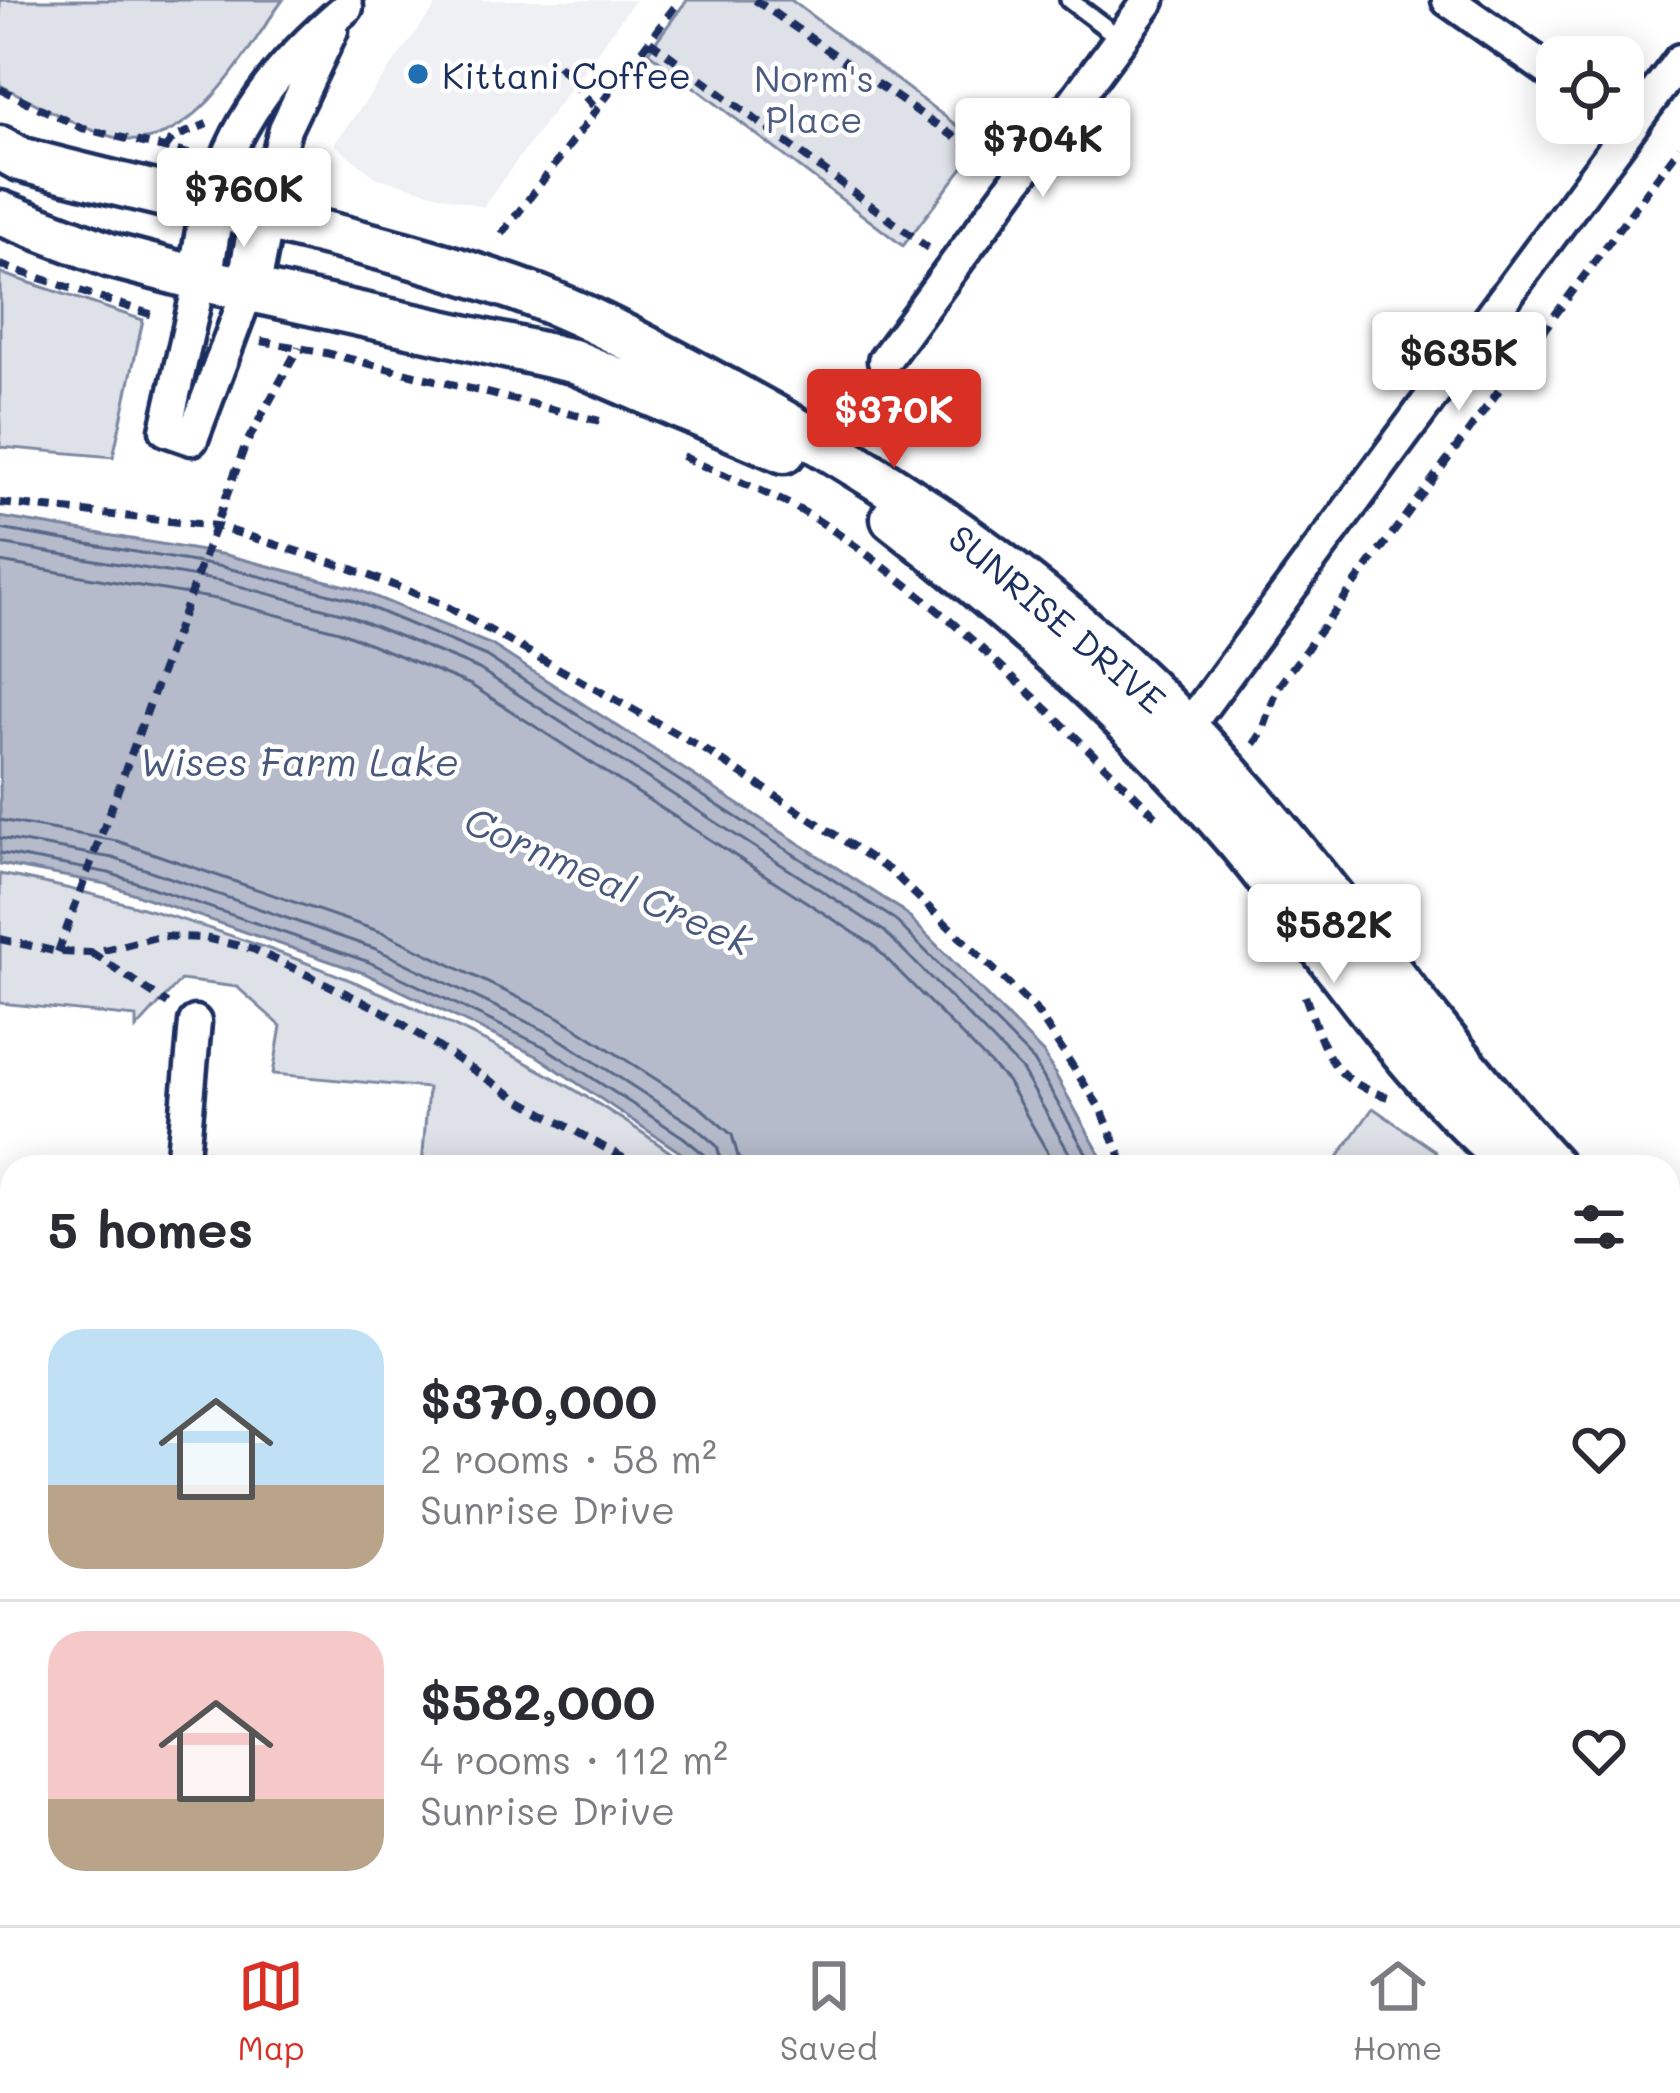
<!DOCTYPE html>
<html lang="en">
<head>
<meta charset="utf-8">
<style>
	:root { --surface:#fff; --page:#f2f2f3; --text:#2b2b33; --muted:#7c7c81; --line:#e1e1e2; --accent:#d93025 }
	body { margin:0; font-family:Mali,sans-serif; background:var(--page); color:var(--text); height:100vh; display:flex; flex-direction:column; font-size:45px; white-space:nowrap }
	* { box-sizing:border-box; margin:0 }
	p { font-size:39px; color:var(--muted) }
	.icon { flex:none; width:66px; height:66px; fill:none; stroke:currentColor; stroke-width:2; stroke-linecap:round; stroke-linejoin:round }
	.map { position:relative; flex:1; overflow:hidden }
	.side { position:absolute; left:0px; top:1155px; width:1680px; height:771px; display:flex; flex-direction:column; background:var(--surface); border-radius:36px 36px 0 0; box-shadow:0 6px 30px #0003 }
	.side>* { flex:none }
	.tools { position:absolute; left:1536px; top:36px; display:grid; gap:24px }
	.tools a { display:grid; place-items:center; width:108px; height:108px; border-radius:24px; background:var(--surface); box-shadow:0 6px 30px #0003; font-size:60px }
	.price { position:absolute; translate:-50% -102px; padding:0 27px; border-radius:12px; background:#fff; color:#222; font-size:39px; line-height:78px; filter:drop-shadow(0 3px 6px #0008) }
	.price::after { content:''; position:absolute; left:50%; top:72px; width:36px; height:27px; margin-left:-18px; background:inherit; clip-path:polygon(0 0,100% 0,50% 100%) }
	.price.active { background:var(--accent); color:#fff }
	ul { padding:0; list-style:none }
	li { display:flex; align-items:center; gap:36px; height:300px; padding:0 48px }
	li+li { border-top:3px solid var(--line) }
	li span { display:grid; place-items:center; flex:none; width:336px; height:240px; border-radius:36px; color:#555 }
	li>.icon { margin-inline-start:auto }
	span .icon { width:144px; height:144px; fill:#fffc; stroke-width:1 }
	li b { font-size:51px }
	h2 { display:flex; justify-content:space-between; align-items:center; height:144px; padding:0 48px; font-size:51px }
	.dock { display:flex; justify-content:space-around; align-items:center; height:168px; border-top:3px solid var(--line); background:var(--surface); font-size:33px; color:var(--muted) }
	.dock a { display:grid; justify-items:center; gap:6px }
	.dock .active { color:var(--accent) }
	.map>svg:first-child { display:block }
	.built { fill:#eff0f4 }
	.green { fill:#dee1e7; stroke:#7c88a2; stroke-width:3 }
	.water { fill:#b5bbca; stroke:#77839f; stroke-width:3 }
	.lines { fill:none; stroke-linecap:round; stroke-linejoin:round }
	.shore { stroke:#596789; stroke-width:3 }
	.lane-casing { stroke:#1b2f5e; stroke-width:24 }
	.street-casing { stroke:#1b2f5e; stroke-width:39 }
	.secondary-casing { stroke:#1b2f5e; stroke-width:51 }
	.path { stroke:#1b2f5e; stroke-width:8; stroke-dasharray:12 9; stroke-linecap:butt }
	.lane { stroke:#fff; stroke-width:15 }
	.street { stroke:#fff; stroke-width:30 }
	.secondary { stroke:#fff; stroke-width:42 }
	.poi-dot { fill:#1f6fb2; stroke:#fff; stroke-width:4.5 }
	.labels { text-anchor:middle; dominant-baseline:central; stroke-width:9; stroke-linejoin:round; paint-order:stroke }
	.poi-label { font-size:36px; fill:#1b2f5e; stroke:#fff; text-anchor:start }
	.park-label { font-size:36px; fill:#4c5c80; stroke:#fff }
	.street-label { font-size:36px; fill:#1b2f5e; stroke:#fff }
	.water-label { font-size:39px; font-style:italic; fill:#49597e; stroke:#fff }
</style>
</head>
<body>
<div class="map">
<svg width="1680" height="1925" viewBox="0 0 1680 1925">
	<rect width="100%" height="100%" fill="#fff"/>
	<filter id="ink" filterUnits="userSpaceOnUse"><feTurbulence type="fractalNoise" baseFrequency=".00833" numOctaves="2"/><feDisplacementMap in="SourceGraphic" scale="24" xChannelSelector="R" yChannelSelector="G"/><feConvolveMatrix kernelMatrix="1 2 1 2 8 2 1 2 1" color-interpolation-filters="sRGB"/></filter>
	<g filter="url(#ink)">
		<path class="built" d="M 440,0 L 635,0 L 483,207 L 375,177 L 334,144 Z"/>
		<path class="green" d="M 0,0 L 283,0 C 248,47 204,135 139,140 C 102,143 34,102 0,85 Z
			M 687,0 L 791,0 L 981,144 L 903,246 L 648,52 Z
			M 0,273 L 143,320 L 113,457 L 0,447 Z
			M 0,874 C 223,916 509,1029 690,1167 L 422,1167 L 428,1088 L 273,1074 L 281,1026 L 237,987 L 181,980 L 136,1029 L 136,1017 L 0,1003 Z
			M 1373,1108 L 1434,1150 L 1445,1167 L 1331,1167 Z
			M 1668,1330 L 1680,1336 L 1680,1709 L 1668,1702 Z
			M 997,1914 L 1293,1914 L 1312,1925 L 996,1925 Z"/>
		<path class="water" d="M 0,517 L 226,555 L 354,588 L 492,645 L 902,910 L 1044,1054 L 1107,1167 L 702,1167 L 537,1056 L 364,973 L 106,884 L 0,864 Z
			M 1668,1702 L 1680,1709 L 1680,1925 L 1334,1925 L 1316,1914 L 1668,1914 Z"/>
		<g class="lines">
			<path class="shore" d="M 0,529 L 223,567 L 350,599 L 486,656 L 894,919 L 1034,1061 L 1094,1167
				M 0,544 L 220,581 L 345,614 L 479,669 L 884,931 L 1022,1070 L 1077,1167
				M 0,562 L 216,599 L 339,631 L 471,685 L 873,945 L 1007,1081 L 1056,1167
				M 0,820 L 117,841 L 384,933 L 559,1017 L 701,1108 L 732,1135 L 741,1167
				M 0,838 L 113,858 L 376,949 L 552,1034 L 694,1126 L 717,1146 L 723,1167
				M 0,853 L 109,873 L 369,962 L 543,1046 L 683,1137 L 705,1155 L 708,1167"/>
			<g class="lane-casing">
				<path id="lane" d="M 1069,0 L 1121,39"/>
			</g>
			<g class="street-casing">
				<path id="street" d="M 1448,0 L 1557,76
					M 212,207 C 230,123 282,61 347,7
					M 262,218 L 285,129 L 332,30
					M 200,279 L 166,430 L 192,439 L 248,290
					M 884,361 L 1149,0
					M 1187,728 L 1680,60
					M 182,1167 L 195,1022
					M 120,1925 L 120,1914
					M 593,1925 L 593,1914"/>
			</g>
			<g class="secondary-casing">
				<path id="secondary" d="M 0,148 L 20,159 C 185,204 355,233 516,289 C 582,312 643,346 705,379 C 882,473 1049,583 1187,729 C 1318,866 1424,1027 1552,1167
					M 0,213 L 109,255 L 200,279 L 573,361 L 784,451
					M 200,279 L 212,207
					M 248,290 L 262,218
					M 893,518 C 1018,615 1137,722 1239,842 C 1324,943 1416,1089 1519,1167
					M 1668,1258 L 1680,1265"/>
			</g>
			<path class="path" d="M 755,0 L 991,162
				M 650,41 L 928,248
				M 558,65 L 595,108
				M 0,89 L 82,128 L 193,155
				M 165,149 L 173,138 L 207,124
				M 502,234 L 680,0
				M 0,265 L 159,317
				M 261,341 L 326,353 L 608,423
				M 682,456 C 728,478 780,496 822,523 C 946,605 1053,715 1158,818
				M 0,503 L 216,526 L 347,567 L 444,605 L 704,749 L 892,872 L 1035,1009 L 1102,1111 L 1125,1167
				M 1254,744 C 1269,726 1269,702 1282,682 L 1680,147
				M 0,939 L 58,952 L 92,953 L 160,936 L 205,938 L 253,949 L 381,1010 L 515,1097 L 639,1167
				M 58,952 L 245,446 L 299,347
				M 92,953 L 168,1004
				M 1305,996 C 1325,1050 1328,1079 1388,1097
				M 1668,1313 L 1680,1317
				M 1668,1505 L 1680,1510
				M 1223,1914 L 1240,1925
				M 1367,1925 L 1374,1914"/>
			<use href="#lane" class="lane"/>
			<use href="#street" class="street"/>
			<use href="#secondary" class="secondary"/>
		</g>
	</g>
	<circle class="poi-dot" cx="418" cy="74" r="12"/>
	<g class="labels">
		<g class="poi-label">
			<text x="442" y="74">Kittani Coffee</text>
		</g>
		<g class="park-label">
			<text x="814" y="77">Norm's<tspan x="814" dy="41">Place</tspan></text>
		</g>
		<g class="street-label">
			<text transform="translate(1058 618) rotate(40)">SUNRISE DRIVE</text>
		</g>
		<g class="water-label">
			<text x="299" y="760">Wises Farm Lake</text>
			<text transform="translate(609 880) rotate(24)">Cornmeal Creek</text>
		</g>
	</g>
</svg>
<div class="tools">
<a><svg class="icon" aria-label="locate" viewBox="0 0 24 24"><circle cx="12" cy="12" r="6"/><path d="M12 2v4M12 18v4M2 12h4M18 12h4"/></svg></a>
</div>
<b class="price" style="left:1043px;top:200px">$704K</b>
<b class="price" style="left:244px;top:250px">$760K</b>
<b class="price" style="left:1459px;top:414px">$635K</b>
<b class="price active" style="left:894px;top:471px">$370K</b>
<b class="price" style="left:1334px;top:986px">$582K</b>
<section class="side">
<h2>5 homes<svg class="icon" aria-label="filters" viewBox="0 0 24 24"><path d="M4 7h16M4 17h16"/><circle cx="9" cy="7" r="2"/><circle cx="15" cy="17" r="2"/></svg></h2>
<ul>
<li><span style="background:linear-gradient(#bfe0f5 65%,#b9a48a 0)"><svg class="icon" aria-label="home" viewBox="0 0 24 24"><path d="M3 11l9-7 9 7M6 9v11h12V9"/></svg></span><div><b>$370,000</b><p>2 rooms · 58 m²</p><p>Sunrise Drive</p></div><svg class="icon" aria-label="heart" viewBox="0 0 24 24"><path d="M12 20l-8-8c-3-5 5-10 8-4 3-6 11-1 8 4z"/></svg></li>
<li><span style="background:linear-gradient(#f6c9c9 70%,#b9a48a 0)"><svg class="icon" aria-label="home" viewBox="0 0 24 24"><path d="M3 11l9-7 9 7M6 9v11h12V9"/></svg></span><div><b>$582,000</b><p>4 rooms · 112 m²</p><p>Sunrise Drive</p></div><svg class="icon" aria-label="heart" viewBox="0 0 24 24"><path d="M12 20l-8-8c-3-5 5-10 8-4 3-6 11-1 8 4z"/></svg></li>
</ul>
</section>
</div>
<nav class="dock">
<a class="active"><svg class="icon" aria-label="map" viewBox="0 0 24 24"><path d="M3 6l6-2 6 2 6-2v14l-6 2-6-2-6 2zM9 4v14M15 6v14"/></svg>Map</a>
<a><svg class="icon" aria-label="saved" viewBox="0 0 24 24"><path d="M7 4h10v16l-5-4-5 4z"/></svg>Saved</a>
<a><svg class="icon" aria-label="home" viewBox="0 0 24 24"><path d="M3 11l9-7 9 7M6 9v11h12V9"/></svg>Home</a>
</nav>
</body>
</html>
